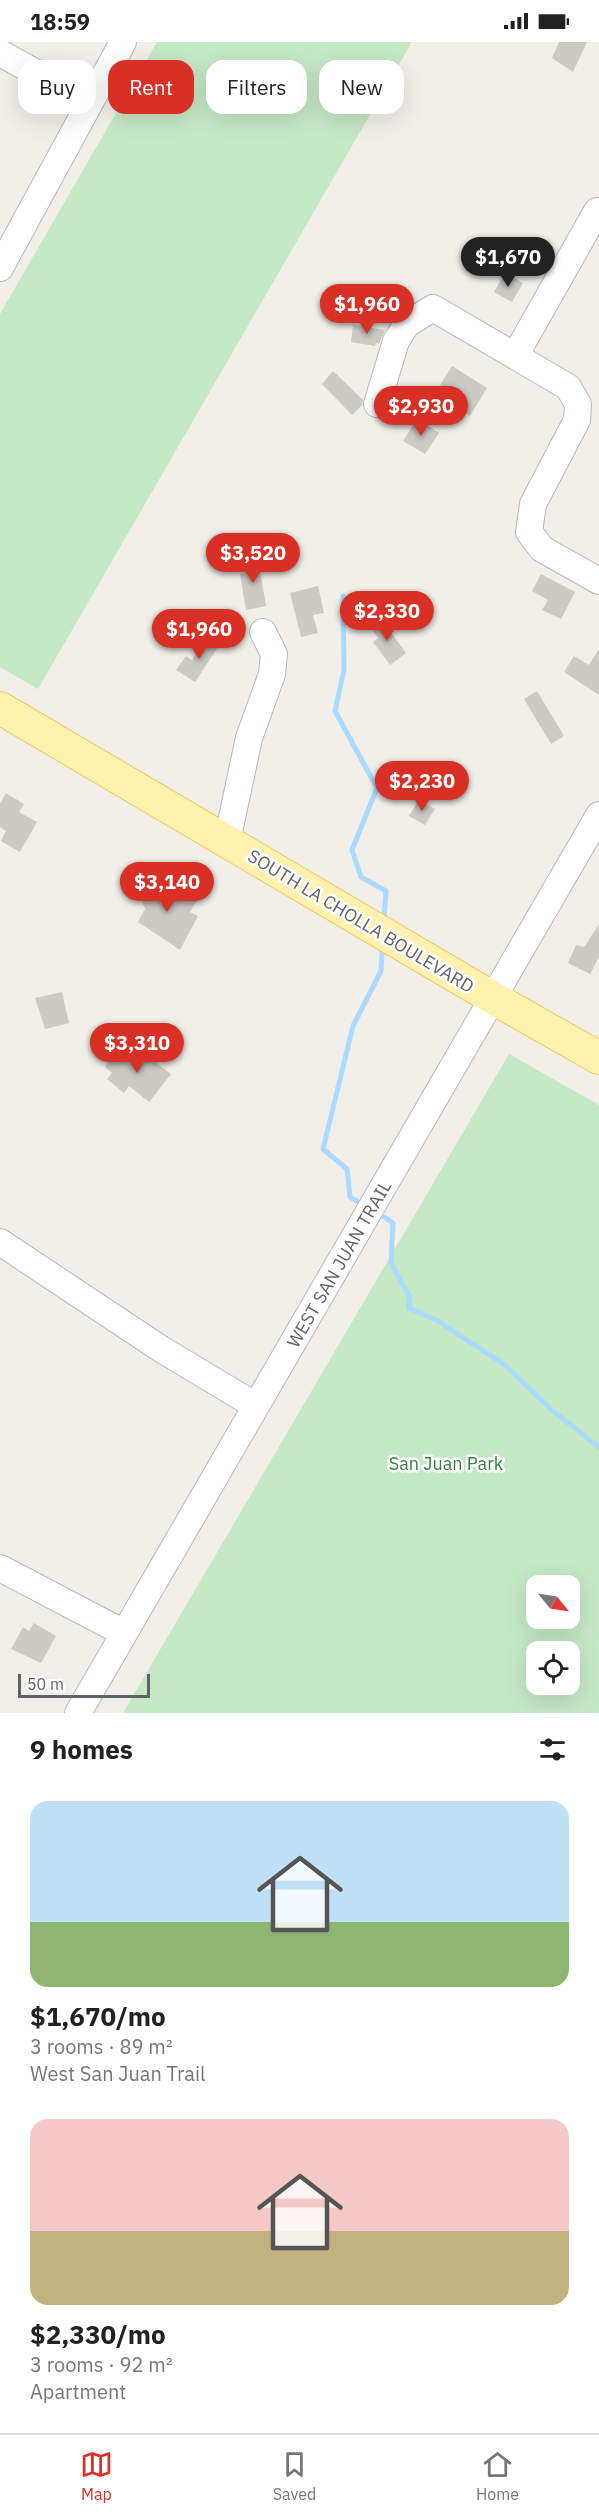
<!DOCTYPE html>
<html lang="en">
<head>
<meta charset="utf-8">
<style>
	:root { --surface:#fff; --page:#f6f6f6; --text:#222; --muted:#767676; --line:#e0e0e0; --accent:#d93025 }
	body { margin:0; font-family:"IBM Plex Sans",sans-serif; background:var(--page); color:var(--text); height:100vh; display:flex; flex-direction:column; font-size:22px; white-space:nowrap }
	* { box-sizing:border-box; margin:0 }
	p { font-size:20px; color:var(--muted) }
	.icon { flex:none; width:33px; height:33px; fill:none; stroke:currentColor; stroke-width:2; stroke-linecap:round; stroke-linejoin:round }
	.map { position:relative; height:1671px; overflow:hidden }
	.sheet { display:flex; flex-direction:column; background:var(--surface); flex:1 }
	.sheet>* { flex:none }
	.top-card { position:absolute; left:18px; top:18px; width:564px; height:54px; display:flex; gap:12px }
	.needle { width:39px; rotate:120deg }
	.fabs { position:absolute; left:526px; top:1533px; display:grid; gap:12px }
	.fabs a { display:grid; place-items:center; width:54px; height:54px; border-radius:12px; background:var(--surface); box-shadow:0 6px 24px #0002; font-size:30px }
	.scale { position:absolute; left:18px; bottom:15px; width:132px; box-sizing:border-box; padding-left:6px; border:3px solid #5f6368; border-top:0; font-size:16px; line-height:21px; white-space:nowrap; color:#5f6368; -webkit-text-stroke:4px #fff; paint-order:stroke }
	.price { position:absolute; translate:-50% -51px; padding:0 14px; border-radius:21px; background:var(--accent); color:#fff; font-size:20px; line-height:39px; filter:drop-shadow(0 2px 3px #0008) }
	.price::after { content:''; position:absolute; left:50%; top:36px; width:18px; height:14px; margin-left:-9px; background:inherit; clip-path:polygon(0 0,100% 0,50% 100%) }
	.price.active { background:#222; color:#fff }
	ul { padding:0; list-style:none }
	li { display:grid; align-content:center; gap:12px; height:318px; padding:0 30px }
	li span { display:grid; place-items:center; height:186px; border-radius:18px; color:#555 }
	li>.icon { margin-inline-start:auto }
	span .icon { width:108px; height:108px; fill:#fffc; stroke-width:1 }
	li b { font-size:26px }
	h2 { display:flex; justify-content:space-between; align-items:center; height:72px; padding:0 30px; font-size:26px }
	.pill { padding:0 21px; border-radius:18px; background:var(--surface); box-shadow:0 6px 24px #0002; font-size:21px; line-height:54px }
	.pill.active { background:var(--accent); color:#fff }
	.status { display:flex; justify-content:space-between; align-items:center; height:42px; padding:0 30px; background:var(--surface); direction:ltr }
	.status svg { height:16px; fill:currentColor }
	.dock { display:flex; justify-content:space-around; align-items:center; height:84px; border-top:2px solid var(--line); background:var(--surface); font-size:16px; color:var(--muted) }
	.dock a { display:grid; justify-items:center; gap:3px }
	.dock .active { color:var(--accent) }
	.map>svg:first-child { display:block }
	.green { fill:#c5e8c5; fill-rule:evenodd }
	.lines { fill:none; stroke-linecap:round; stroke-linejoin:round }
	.stream { stroke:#aadaff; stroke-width:5 }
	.building { fill:#cccac5 }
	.minor-casing { stroke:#b5b8bc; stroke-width:28 }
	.major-casing { stroke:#f2c960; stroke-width:34 }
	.minor { stroke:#fff; stroke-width:26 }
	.major { stroke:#fff2af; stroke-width:32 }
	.labels { text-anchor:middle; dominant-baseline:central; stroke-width:5; stroke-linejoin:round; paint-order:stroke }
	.street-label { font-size:18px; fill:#5f6368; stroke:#fff }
	.park-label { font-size:18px; fill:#348238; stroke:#fff }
</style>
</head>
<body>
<div class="status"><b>18:59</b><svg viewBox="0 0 49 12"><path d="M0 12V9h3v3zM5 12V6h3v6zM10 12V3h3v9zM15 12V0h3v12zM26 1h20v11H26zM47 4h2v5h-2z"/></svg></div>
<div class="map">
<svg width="599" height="1671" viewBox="0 0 599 1671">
	<rect width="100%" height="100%" fill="#f1efe8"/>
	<path class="green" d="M 157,0 L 412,0 L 38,647 L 0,625 L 0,272 Z
		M 509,1012 L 599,1063 L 599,1671 L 123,1671 ZM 537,1544 L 570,1544 L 570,1576 L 537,1576 ZM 537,1610 L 570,1610 L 570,1642 L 537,1642 Z"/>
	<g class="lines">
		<path class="stream" d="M 343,554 L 344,628 L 335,669 L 377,746 L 352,808 L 361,835 L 386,849 L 384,875
			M 357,1159 L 350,1155 L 347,1127 L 323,1107 L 353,984 L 381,929 L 382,909
			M 384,1175 L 393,1181 L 391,1221 L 410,1255 L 409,1266 L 438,1279 L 505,1323 L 553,1369 L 599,1405"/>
	</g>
	<path class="building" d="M 559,0 L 587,0 L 573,30 L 552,16 Z
		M 505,231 L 523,241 L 512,260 L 494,250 Z
		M 353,283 L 385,288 L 379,302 L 376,301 L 375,304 L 351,300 Z
		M 452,324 L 487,346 L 470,374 L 435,352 Z
		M 333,329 L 363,358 L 362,363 L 352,373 L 322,342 Z
		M 417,377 L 439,391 L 425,412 L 403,399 Z
		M 257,512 L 266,564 L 246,568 L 240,532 L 246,531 L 243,514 Z
		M 541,532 L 575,550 L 561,577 L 542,568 L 548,558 L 532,549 Z
		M 318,544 L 324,571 L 313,573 L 318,591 L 301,595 L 290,551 Z
		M 380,575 L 406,611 L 390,623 L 373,600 L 378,596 L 369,583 Z
		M 210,592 L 220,602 L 195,640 L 176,628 L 186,614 L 192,618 Z
		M 599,607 L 599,653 L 564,630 L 574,614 L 589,623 Z
		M 537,649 L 564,694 L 551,702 L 524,657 Z
		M 6,751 L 24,762 L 19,770 L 37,780 L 20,810 L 1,799 L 6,789 L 0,785 L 0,762 Z
		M 419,758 L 435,767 L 425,783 L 409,774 Z
		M 157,836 L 167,861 L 177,845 L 198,857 L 190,870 L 198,874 L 180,908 L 138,880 L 145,867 L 136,845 Z
		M 599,882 L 599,915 L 590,932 L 568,921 L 576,903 L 584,905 Z
		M 62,950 L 69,981 L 45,987 L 35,956 Z
		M 120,1005 L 141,1021 L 146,1013 L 171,1032 L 149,1060 L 129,1044 L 124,1051 L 107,1037 L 112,1031 L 105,1025 Z
		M 34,1581 L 56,1594 L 41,1621 L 11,1607 L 23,1585 L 29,1589 Z"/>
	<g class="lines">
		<g class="minor-casing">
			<path id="minor" d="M 0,11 L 89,60
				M 0,226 L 123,0
				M 515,314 L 597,169
				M 377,362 L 396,299 L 407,282 L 433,266 L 568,345 L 578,362 L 577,378 L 533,462 L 529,490 L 542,507 L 599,539
				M 227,799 L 249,696 L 272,632 L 274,612 L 263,590
				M 0,1200 L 161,1307 L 256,1364
				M 0,1526 L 124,1591
				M 78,1671 L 599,773"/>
		</g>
		<g class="major-casing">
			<path id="major" d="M 0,666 L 493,956 L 599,1016"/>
		</g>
		<use href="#minor" class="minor"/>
		<use href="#major" class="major"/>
	</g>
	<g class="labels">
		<g class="street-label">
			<text transform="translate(361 879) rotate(31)">SOUTH LA CHOLLA BOULEVARD</text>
			<text transform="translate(339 1222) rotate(-60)">WEST SAN JUAN TRAIL</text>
		</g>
		<g class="park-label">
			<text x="446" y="1421">San Juan Park</text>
		</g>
	</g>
</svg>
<div class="fabs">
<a><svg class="needle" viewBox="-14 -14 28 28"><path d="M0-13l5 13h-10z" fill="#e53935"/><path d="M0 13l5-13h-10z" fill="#767676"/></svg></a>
<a><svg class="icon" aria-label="locate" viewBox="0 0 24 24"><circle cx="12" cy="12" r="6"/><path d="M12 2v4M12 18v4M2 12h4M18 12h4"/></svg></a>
</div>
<div class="scale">50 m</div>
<b class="price active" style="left:508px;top:246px">$1,670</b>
<b class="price" style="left:367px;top:293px">$1,960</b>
<b class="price" style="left:421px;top:395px">$2,930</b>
<b class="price" style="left:253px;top:542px">$3,520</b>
<b class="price" style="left:387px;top:600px">$2,330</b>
<b class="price" style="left:199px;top:618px">$1,960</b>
<b class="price" style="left:422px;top:770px">$2,230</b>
<b class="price" style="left:167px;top:871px">$3,140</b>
<b class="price" style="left:137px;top:1032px">$3,310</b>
<div class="top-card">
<a class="pill">Buy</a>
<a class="pill active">Rent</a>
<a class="pill">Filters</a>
<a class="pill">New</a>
</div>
</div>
<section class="sheet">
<h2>9 homes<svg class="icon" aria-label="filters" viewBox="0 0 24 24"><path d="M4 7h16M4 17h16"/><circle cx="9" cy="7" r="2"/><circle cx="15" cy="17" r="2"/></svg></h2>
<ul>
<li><span style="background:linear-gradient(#bfe0f5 65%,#8fb573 0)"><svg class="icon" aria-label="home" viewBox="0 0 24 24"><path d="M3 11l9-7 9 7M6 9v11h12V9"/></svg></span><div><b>$1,670/mo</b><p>3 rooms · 89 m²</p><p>West San Juan Trail</p></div></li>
<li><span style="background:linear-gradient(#f6c9c9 60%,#c2b280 0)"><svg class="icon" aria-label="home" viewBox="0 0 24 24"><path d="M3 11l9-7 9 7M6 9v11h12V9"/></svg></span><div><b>$2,330/mo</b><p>3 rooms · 92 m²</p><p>Apartment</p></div></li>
</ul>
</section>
<nav class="dock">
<a class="active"><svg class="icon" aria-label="map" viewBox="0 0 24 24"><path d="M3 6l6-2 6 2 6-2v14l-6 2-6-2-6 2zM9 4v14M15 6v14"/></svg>Map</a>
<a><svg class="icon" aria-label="saved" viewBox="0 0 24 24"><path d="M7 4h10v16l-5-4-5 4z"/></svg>Saved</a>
<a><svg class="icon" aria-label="home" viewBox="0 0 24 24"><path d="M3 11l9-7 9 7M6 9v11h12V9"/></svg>Home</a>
</nav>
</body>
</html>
